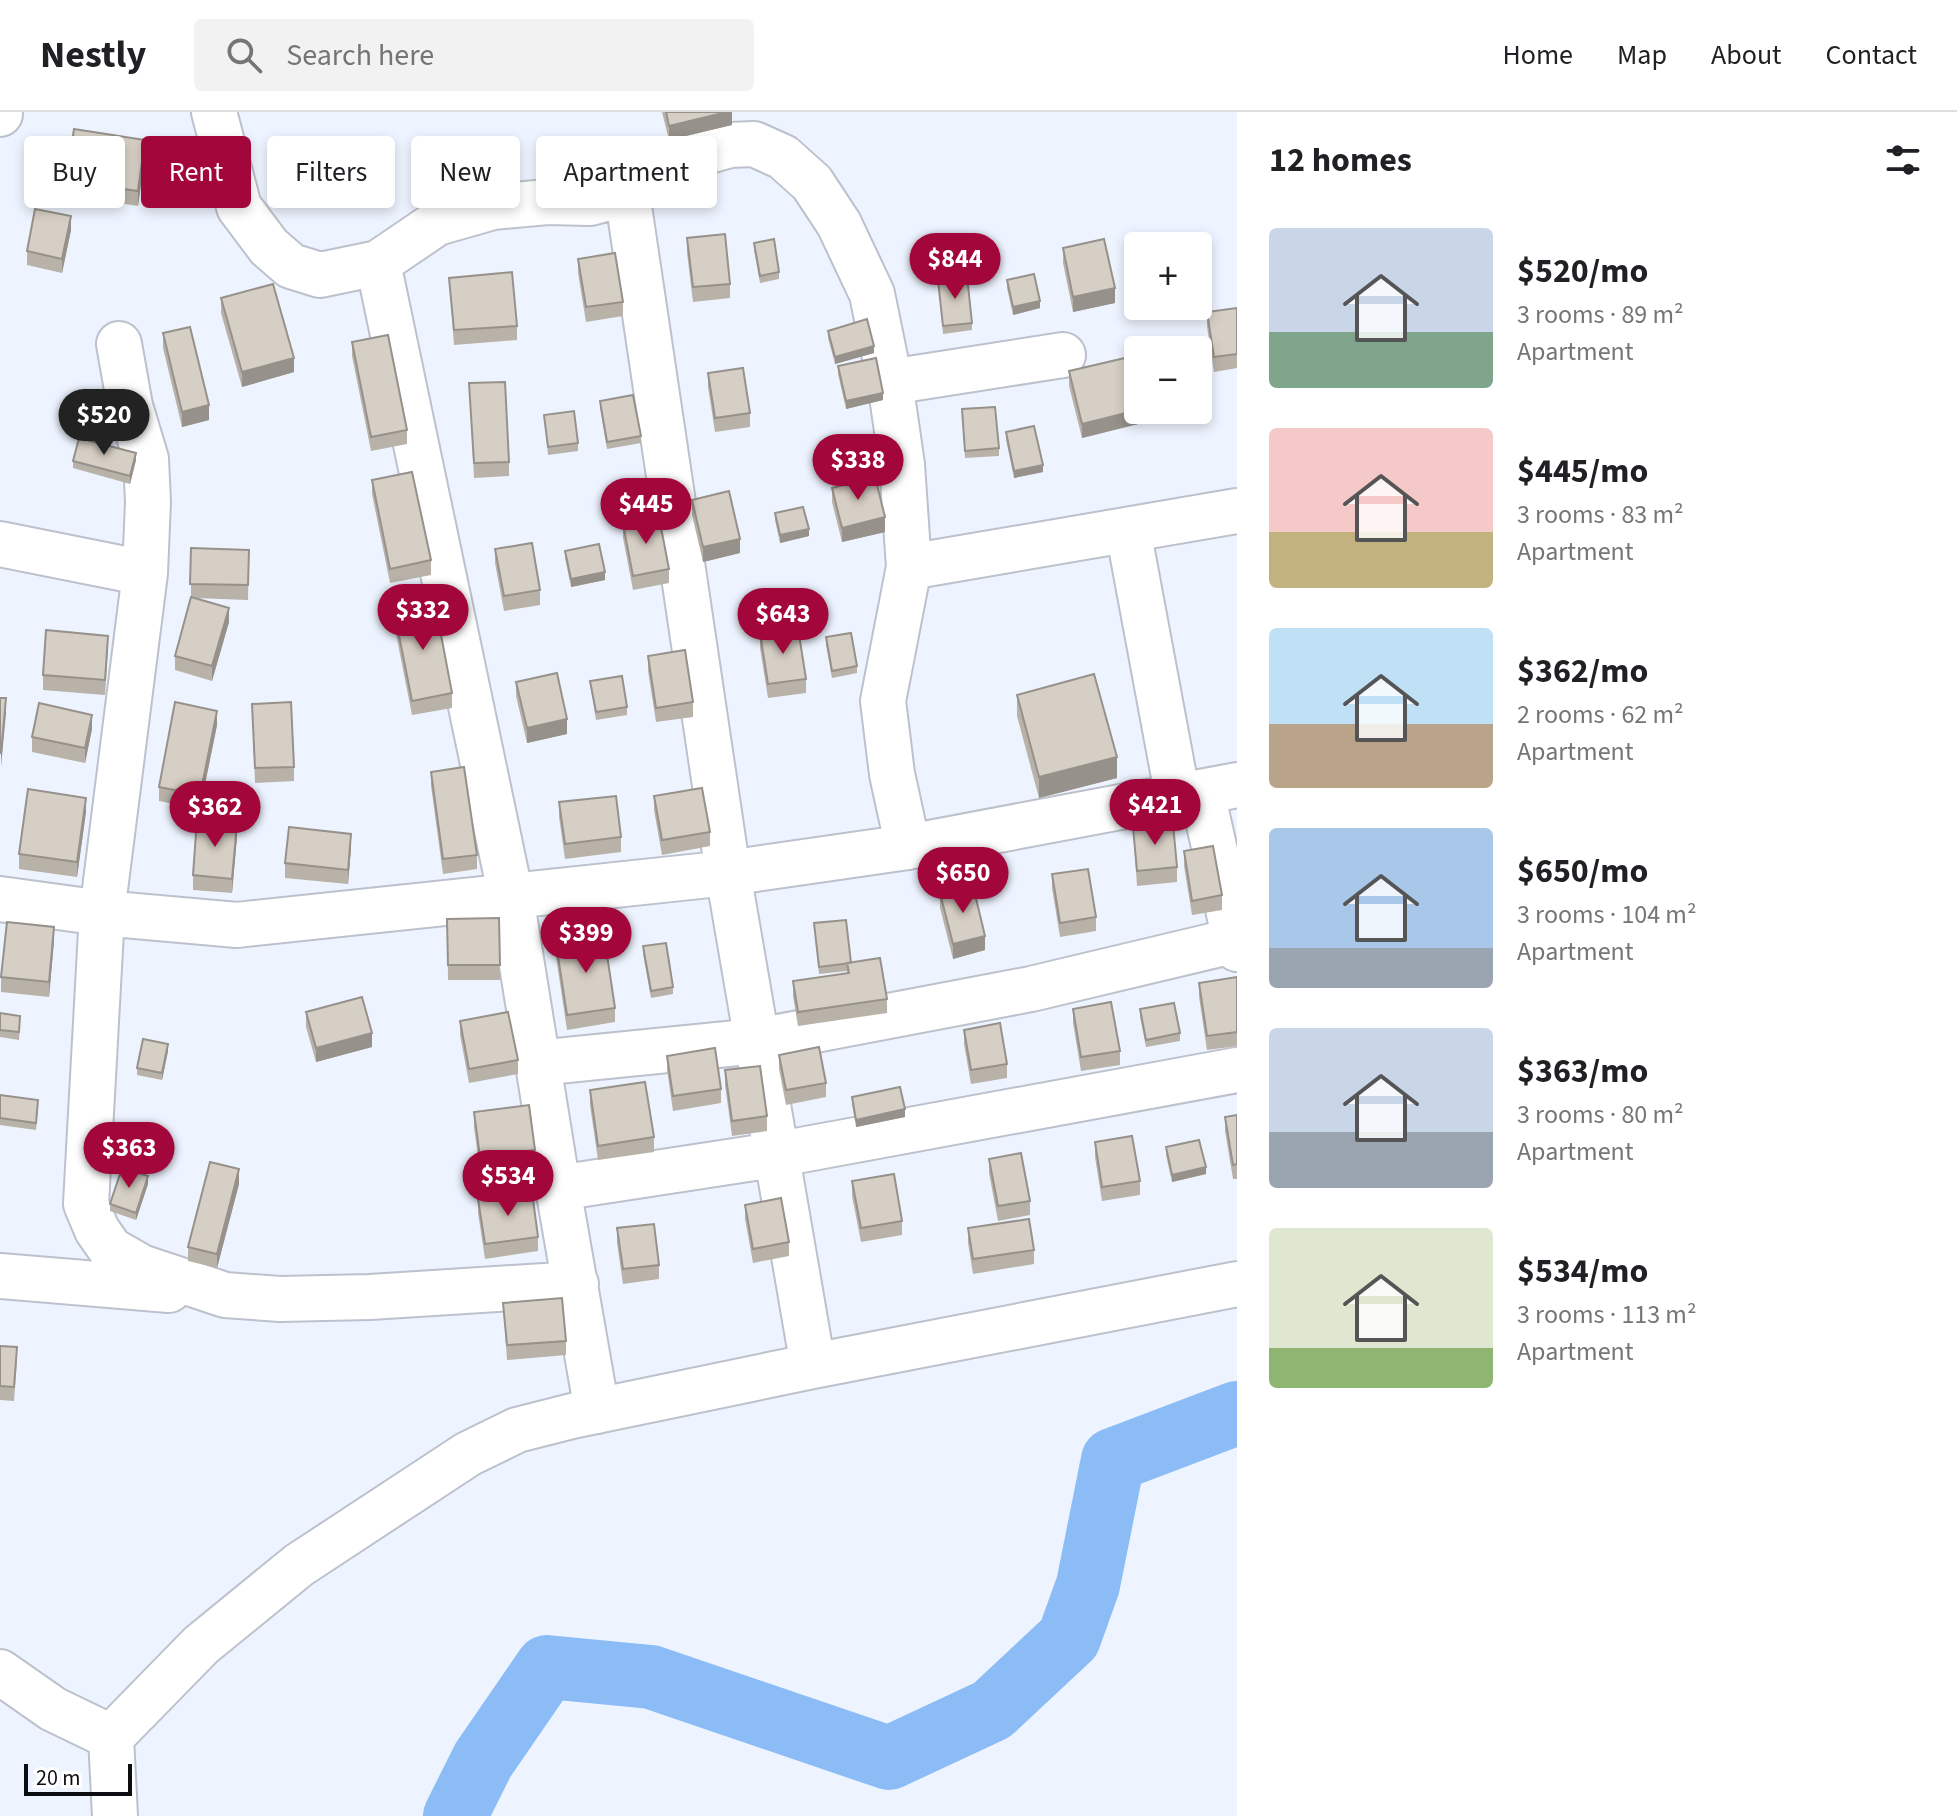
<!DOCTYPE html>
<html lang="en">
<head>
<meta charset="utf-8">
<style>
	:root { --surface:#fff; --page:#f2f2f2; --text:#202124; --muted:#757577; --line:#e0e0e0; --accent:#a3063b }
	body { margin:0; font-family:"Source Sans 3",sans-serif; background:var(--page); color:var(--text); height:100vh; display:flex; flex-direction:column; font-size:30px; white-space:nowrap }
	* { box-sizing:border-box; margin:0 }
	p { font-size:26px; color:var(--muted) }
	.icon { flex:none; width:44px; height:44px; fill:none; stroke:currentColor; stroke-width:2; stroke-linecap:round; stroke-linejoin:round }
	.map { position:relative; flex:1; overflow:hidden }
	.panel { display:flex; flex-direction:column; background:var(--surface); width:720px }
	.panel>* { flex:none }
	.banner { position:absolute; left:24px; top:24px; width:760px; height:72px; display:flex; gap:16px }
	.tools { position:absolute; left:1124px; top:120px; display:grid; gap:16px }
	.tools a { display:grid; place-items:center; width:88px; height:88px; border-radius:8px; background:var(--surface); box-shadow:0 4px 12px #0003; font-size:40px }
	.scale { position:absolute; left:24px; bottom:20px; width:108px; box-sizing:border-box; padding-left:8px; border:4px solid #0c0d11; border-top:0; font-size:22px; line-height:28px; white-space:nowrap; color:#0c0d11; -webkit-text-stroke:6px #fff; paint-order:stroke }
	.price { position:absolute; translate:-50% -68px; padding:0 18px; border-radius:28px; background:var(--accent); color:#fff; font-size:26px; line-height:52px; filter:drop-shadow(0 2px 4px #0008) }
	.price::after { content:''; position:absolute; left:50%; top:48px; width:24px; height:18px; margin-left:-12px; background:inherit; clip-path:polygon(0 0,100% 0,50% 100%) }
	.price.selected { background:#222; color:#fff }
	ul { padding:0; list-style:none }
	li { display:flex; align-items:center; gap:24px; height:200px; padding:0 32px }
	li span { display:grid; place-items:center; flex:none; width:224px; height:160px; border-radius:8px; color:#555 }
	li>.icon { margin-inline-start:auto }
	span .icon { width:96px; height:96px; fill:#fffc; stroke-width:1 }
	li b { font-size:34px }
	h2 { display:flex; justify-content:space-between; align-items:center; height:96px; padding:0 32px; font-size:34px }
	.pill { padding:0 28px; border-radius:8px; background:var(--surface); box-shadow:0 4px 12px #0003; font-size:28px; line-height:72px }
	.pill.selected { background:var(--accent); color:#fff }
	header { display:flex; align-items:center; gap:48px; box-sizing:border-box; height:112px; padding:0 40px; background:var(--surface); border-bottom:2px solid var(--line) }
	header strong { font-size:38px }
	nav { display:flex; gap:44px; margin-inline-start:auto; font-size:28px }
	.search { width:560px; height:72px; background:var(--page); display:flex; align-items:center; gap:20px; box-sizing:border-box; padding:0 28px; border-radius:8px; color:var(--muted); font-size:30px }
	main { display:flex; flex:1; min-height:0 }
	.map>svg:first-child { display:block }
	.lines { fill:none; stroke-linecap:round; stroke-linejoin:round }
	.river { stroke:#8bbcf5; stroke-width:64 }
	.minor-casing { stroke:#bcc1cc; stroke-width:48 }
	.minor { stroke:#fff; stroke-width:44 }
	.wall { fill:#b8b2a9 }
	.shaded-wall { fill:#96918a }
	.building { fill:#d6cfc5; stroke:#96918a; stroke-width:2 }
</style>
</head>
<body>
<header>
<strong>Nestly</strong>
<div class="search"><svg class="icon" aria-label="search" viewBox="0 0 24 24"><circle cx="10" cy="10" r="6"/><path d="M15 15l6 6"/></svg>Search here</div>
<nav><a>Home</a><a>Map</a><a>About</a><a>Contact</a></nav>
</header>
<main>
<div class="map">
<svg width="1237" height="1704" viewBox="0 0 1237 1704">
	<rect width="100%" height="100%" fill="#eef4ff"/>
	<g class="lines">
		<path class="river" d="M 455,1704 L 483,1648 L 547,1555 L 651,1565 L 889,1646 L 992,1598 L 1069,1526 L 1088,1473 L 1113,1348 L 1237,1301"/>
		<g class="minor-casing">
			<path id="minor" d="M 214,0 L 239,95 L 269,135 L 291,154 L 320,163 L 378,151 L 511,785 L 558,1076 L 597,1299
				M 0,2 L 0,0
				M 627,81 L 728,761 L 813,1254
				M 378,151 L 437,111 L 493,95 L 547,90 L 590,91 L 627,81 L 698,42 L 730,33 L 754,32 L 783,45 L 812,71 L 839,112 L 872,182 L 890,270 L 902,353 L 909,455 L 883,589 L 892,662 L 908,735
				M 119,232 L 130,294 L 146,347 L 148,390 L 145,461 L 102,801 L 86,1092 L 97,1118 L 111,1138 L 141,1155 L 225,1183 L 280,1187 L 370,1185 L 576,1172
				M 890,270 L 1063,243
				M 1128,418 L 1178,686
				M 0,432 L 145,461
				M 909,455 L 1237,399
				M 1202,681 L 1237,837
				M 0,787 L 102,801 L 237,813 L 728,761 L 908,735 L 1237,673
				M 537,951 L 757,929 L 1031,877 L 1237,828
				M 558,1076 L 774,1043 L 1237,958
				M 0,1164 L 169,1178
				M 0,1560 L 53,1597 L 111,1625
				M 115,1704 L 111,1625 L 201,1533 L 299,1453 L 468,1342 L 517,1318 L 572,1304 L 813,1254 L 1237,1172"/>
		</g>
		<use href="#minor" class="minor"/>
	</g>
	<path class="wall" d="M 662,0 L 732,0 L 732,13 L 669,28 Z
		M 145,42 L 138,94 L 66,83 L 66,69 Z
		M 71,118 L 62,161 L 27,153 L 27,139 Z
		M 687,126 L 730,172 L 730,186 L 693,190 L 687,141 Z
		M 754,131 L 779,160 L 779,167 L 760,171 L 754,138 Z
		M 1063,136 L 1115,191 L 1073,200 L 1063,151 Z
		M 578,147 L 623,190 L 623,204 L 586,210 L 578,161 Z
		M 449,166 L 517,214 L 517,228 L 454,233 Z
		M 938,168 L 972,211 L 972,218 L 943,222 Z
		M 1007,168 L 1040,196 L 1013,203 L 1007,176 Z
		M 221,186 L 294,260 L 242,275 L 221,201 Z
		M 1237,196 L 1237,256 L 1214,260 L 1207,215 L 1207,200 Z
		M 828,219 L 874,241 L 835,252 L 828,226 Z
		M 163,221 L 209,308 L 182,315 L 163,236 Z
		M 352,230 L 407,318 L 407,332 L 371,339 L 352,244 Z
		M 838,254 L 883,288 L 846,297 L 838,262 Z
		M 1069,259 L 1138,312 L 1082,326 L 1069,274 Z
		M 708,261 L 750,301 L 750,315 L 715,320 L 708,275 Z
		M 469,271 L 509,350 L 509,364 L 474,366 Z
		M 600,289 L 641,324 L 641,331 L 607,337 L 600,296 Z
		M 544,303 L 578,331 L 578,339 L 548,343 Z
		M 962,304 L 999,336 L 999,344 L 965,346 Z
		M 1006,320 L 1043,360 L 1014,366 L 1006,328 Z
		M 136,348 L 130,372 L 73,356 L 73,349 Z
		M 372,368 L 431,448 L 431,463 L 390,471 L 372,382 Z
		M 832,376 L 885,420 L 842,430 L 832,390 Z
		M 692,388 L 740,441 L 703,450 L 692,403 Z
		M 775,401 L 809,424 L 780,431 L 775,408 Z
		M 623,412 L 669,457 L 669,471 L 633,478 L 623,426 Z
		M 191,436 L 249,438 L 248,488 L 194,486 L 229,510 L 212,569 L 175,558 L 175,544 L 191,486 Z
		M 495,437 L 540,478 L 540,493 L 504,499 L 495,451 Z
		M 565,439 L 605,468 L 571,475 L 565,446 Z
		M 394,498 L 452,581 L 452,596 L 412,603 L 394,512 Z
		M 760,521 L 806,567 L 806,581 L 768,586 L 760,536 Z
		M 826,525 L 857,554 L 857,561 L 832,566 L 826,533 Z
		M 108,538 L 105,583 L 43,578 L 43,563 Z
		M 648,544 L 693,590 L 693,605 L 656,610 L 648,559 Z
		M 590,569 L 627,595 L 627,603 L 596,608 Z
		M 516,570 L 567,622 L 527,631 L 516,584 Z
		M 1017,583 L 1117,666 L 1039,686 L 1017,604 Z
		M 252,592 L 294,655 L 294,669 L 255,671 Z
		M 217,613 L 200,697 L 159,689 L 159,675 Z
		M 92,617 L 85,651 L 32,640 L 32,625 Z
		M 431,660 L 477,743 L 477,757 L 443,762 L 431,674 Z
		M 654,684 L 710,720 L 710,734 L 662,743 L 654,698 Z
		M 559,690 L 621,725 L 621,740 L 565,747 L 559,705 Z
		M 86,700 L 77,765 L 19,757 L 19,742 Z
		M 1133,715 L 1177,755 L 1177,770 L 1137,774 Z
		M 237,725 L 232,781 L 193,778 L 193,763 Z
		M 351,736 L 348,772 L 285,766 L 285,751 Z
		M 1184,739 L 1222,783 L 1222,798 L 1192,803 L 1184,754 Z
		M 1052,762 L 1096,805 L 1096,819 L 1060,825 L 1052,776 Z
		M 940,781 L 985,838 L 953,847 L 940,796 Z
		M 499,806 L 500,868 L 448,868 L 447,807 Z
		M 814,811 L 887,887 L 887,901 L 798,914 L 793,884 L 793,869 L 847,861 L 847,859 L 819,862 Z
		M 54,829 L 49,885 L 1,880 L 1,865 Z
		M 556,831 L 615,896 L 615,910 L 567,918 L 556,845 Z
		M 643,834 L 673,875 L 673,882 L 651,886 L 643,842 Z
		M 1237,865 L 1237,934 L 1207,938 L 1199,885 L 1199,871 Z
		M 1073,897 L 1120,939 L 1120,953 L 1081,959 L 1073,911 Z
		M 1140,897 L 1180,921 L 1180,929 L 1146,935 L 1140,905 Z
		M 306,900 L 372,935 L 316,950 L 306,915 Z
		M 0,901 L 20,911 L 19,928 L 0,925 Z
		M 460,909 L 518,948 L 518,962 L 469,971 L 460,923 Z
		M 964,918 L 1007,952 L 1007,966 L 971,972 L 964,932 Z
		M 168,939 L 162,968 L 137,963 L 137,956 Z
		M 779,943 L 826,971 L 826,985 L 786,993 L 779,957 Z
		M 667,944 L 721,977 L 721,991 L 673,999 L 667,958 Z
		M 725,958 L 767,1004 L 767,1019 L 732,1024 L 725,973 Z
		M 590,978 L 654,1025 L 654,1040 L 598,1048 L 590,993 Z
		M 0,983 L 38,996 L 36,1018 L 0,1013 Z
		M 852,985 L 905,1005 L 856,1015 L 852,992 Z
		M 474,1000 L 535,1038 L 535,1052 L 480,1060 L 474,1015 Z
		M 1237,1003 L 1237,1067 L 1233,1067 L 1225,1019 L 1225,1005 Z
		M 1095,1030 L 1140,1069 L 1140,1083 L 1102,1089 L 1095,1045 Z
		M 1166,1035 L 1206,1062 L 1172,1070 L 1166,1043 Z
		M 989,1047 L 1030,1089 L 1030,1103 L 998,1109 L 989,1061 Z
		M 852,1069 L 902,1109 L 902,1123 L 861,1130 L 852,1084 Z
		M 148,1072 L 136,1108 L 110,1099 L 110,1092 Z
		M 239,1072 L 217,1156 L 188,1149 L 188,1135 Z
		M 478,1087 L 538,1125 L 538,1139 L 485,1147 L 478,1101 Z
		M 745,1093 L 789,1130 L 789,1144 L 753,1151 L 745,1107 Z
		M 617,1116 L 659,1153 L 659,1167 L 623,1172 L 617,1131 Z
		M 968,1116 L 1034,1138 L 1034,1152 L 973,1162 L 968,1131 Z
		M 503,1191 L 566,1229 L 566,1243 L 507,1248 Z
		M 0,1234 L 17,1249 L 14,1289 L 0,1288 Z"/>
	<path class="shaded-wall" d="M 727,0 L 732,0 L 732,13 L 669,28 L 669,14 Z
		M 145,28 L 145,42 L 138,94 L 138,79 Z
		M 71,104 L 71,118 L 62,161 L 62,147 Z
		M 1115,176 L 1115,191 L 1073,200 L 1073,185 Z
		M 1040,189 L 1040,196 L 1013,203 L 1013,195 Z
		M 874,234 L 874,241 L 835,252 L 835,245 Z
		M 294,246 L 294,260 L 242,275 L 242,260 Z
		M 883,281 L 883,288 L 846,297 L 846,289 Z
		M 209,293 L 209,308 L 182,315 L 182,300 Z
		M 1138,298 L 1138,312 L 1082,326 L 1082,312 Z
		M 136,341 L 136,348 L 130,372 L 130,364 Z
		M 1043,353 L 1043,360 L 1014,366 L 1014,359 Z
		M 885,405 L 885,420 L 842,430 L 842,416 Z
		M 809,417 L 809,424 L 780,431 L 780,423 Z
		M 740,427 L 740,441 L 703,450 L 703,435 Z
		M 605,460 L 605,468 L 571,475 L 571,467 Z
		M 229,496 L 229,510 L 212,569 L 212,554 Z
		M 6,586 L 6,601 L 1,655 L 1,641 Z
		M 217,599 L 217,613 L 200,697 L 200,683 Z
		M 92,603 L 92,617 L 85,651 L 85,636 Z
		M 567,607 L 567,622 L 527,631 L 527,616 Z
		M 1117,645 L 1117,666 L 1039,686 L 1039,665 Z
		M 86,686 L 86,700 L 77,765 L 77,750 Z
		M 237,711 L 237,725 L 232,781 L 232,767 Z
		M 351,722 L 351,736 L 348,772 L 348,758 Z
		M 54,815 L 54,829 L 49,885 L 49,870 Z
		M 985,824 L 985,838 L 953,847 L 953,832 Z
		M 372,921 L 372,935 L 316,950 L 316,936 Z
		M 168,932 L 168,939 L 162,968 L 162,961 Z
		M 905,997 L 905,1005 L 856,1015 L 856,1008 Z
		M 1206,1055 L 1206,1062 L 1172,1070 L 1172,1063 Z
		M 239,1057 L 239,1072 L 217,1156 L 217,1142 Z
		M 148,1064 L 148,1072 L 136,1108 L 136,1101 Z"/>
	<path class="building" d="M 666,0 L 727,0 L 669,14 Z
		M 74,17 L 145,28 L 138,79 L 66,69 Z
		M 35,97 L 71,104 L 62,147 L 27,139 Z
		M 725,122 L 730,172 L 693,175 L 687,126 Z
		M 774,127 L 779,160 L 760,164 L 754,131 Z
		M 1104,127 L 1115,176 L 1073,185 L 1063,136 Z
		M 615,141 L 623,190 L 586,195 L 578,147 Z
		M 512,160 L 517,214 L 454,218 L 449,166 Z
		M 1034,162 L 1040,189 L 1013,195 L 1007,168 Z
		M 967,164 L 972,211 L 943,214 L 938,168 Z
		M 273,172 L 294,246 L 242,260 L 221,186 Z
		M 1237,196 L 1237,242 L 1214,245 L 1207,200 Z
		M 867,207 L 874,234 L 835,245 L 828,219 Z
		M 190,215 L 209,293 L 182,300 L 163,221 Z
		M 388,223 L 407,318 L 371,325 L 352,230 Z
		M 876,246 L 883,281 L 846,289 L 838,254 Z
		M 1125,246 L 1138,298 L 1082,312 L 1069,259 Z
		M 743,256 L 750,301 L 715,306 L 708,261 Z
		M 505,270 L 509,350 L 474,351 L 469,271 Z
		M 633,283 L 641,324 L 607,330 L 600,289 Z
		M 995,295 L 999,336 L 965,339 L 962,297 Z
		M 574,299 L 578,331 L 548,335 L 544,303 Z
		M 1034,314 L 1043,353 L 1014,359 L 1006,320 Z
		M 79,326 L 136,341 L 130,364 L 73,349 Z
		M 412,360 L 431,448 L 390,457 L 372,368 Z
		M 875,365 L 885,405 L 842,416 L 832,376 Z
		M 729,379 L 740,427 L 703,435 L 692,388 Z
		M 803,395 L 809,417 L 780,423 L 775,401 Z
		M 659,405 L 669,457 L 633,464 L 623,412 Z
		M 532,431 L 540,478 L 504,484 L 495,437 Z
		M 599,432 L 605,460 L 571,467 L 565,439 Z
		M 191,436 L 249,438 L 248,473 L 190,472 Z
		M 191,485 L 229,496 L 212,554 L 175,544 Z
		M 435,491 L 452,581 L 412,589 L 394,498 Z
		M 798,516 L 806,567 L 768,572 L 760,521 Z
		M 46,518 L 108,524 L 105,568 L 43,563 Z
		M 851,521 L 857,554 L 832,559 L 826,525 Z
		M 685,538 L 693,590 L 656,596 L 648,544 Z
		M 557,561 L 567,607 L 527,616 L 516,570 Z
		M 1094,562 L 1117,645 L 1039,665 L 1017,583 Z
		M 622,564 L 627,595 L 596,600 L 590,569 Z
		M 0,586 L 6,586 L 1,641 L 0,641 Z
		M 175,590 L 217,599 L 200,683 L 159,675 Z
		M 291,590 L 294,655 L 255,656 L 252,592 Z
		M 39,591 L 92,603 L 85,636 L 32,625 Z
		M 464,655 L 477,743 L 443,747 L 431,660 Z
		M 702,676 L 710,720 L 662,728 L 654,684 Z
		M 28,677 L 86,686 L 77,750 L 19,742 Z
		M 616,684 L 621,725 L 565,732 L 559,690 Z
		M 197,707 L 237,711 L 232,767 L 193,763 Z
		M 1173,712 L 1177,755 L 1137,759 L 1133,715 Z
		M 289,715 L 351,722 L 348,758 L 285,751 Z
		M 1213,734 L 1222,783 L 1192,789 L 1184,739 Z
		M 1088,757 L 1096,805 L 1060,811 L 1052,762 Z
		M 973,774 L 985,824 L 953,832 L 940,781 Z
		M 499,806 L 500,853 L 448,853 L 447,807 Z
		M 846,808 L 851,851 L 819,855 L 814,811 Z
		M 7,810 L 54,815 L 49,870 L 1,865 Z
		M 604,823 L 615,896 L 567,903 L 556,831 Z
		M 666,831 L 673,875 L 651,879 L 643,834 Z
		M 880,846 L 887,887 L 798,900 L 793,869 L 849,861 L 847,851 Z
		M 1237,865 L 1237,920 L 1207,924 L 1199,871 Z
		M 362,885 L 372,921 L 316,936 L 306,900 Z
		M 1111,890 L 1120,939 L 1081,945 L 1073,897 Z
		M 1174,891 L 1180,921 L 1146,928 L 1140,897 Z
		M 508,900 L 518,948 L 469,957 L 460,909 Z
		M 0,901 L 20,904 L 19,920 L 0,918 Z
		M 1000,911 L 1007,952 L 971,958 L 964,918 Z
		M 143,927 L 168,932 L 162,961 L 137,956 Z
		M 819,935 L 826,971 L 786,978 L 779,943 Z
		M 715,936 L 721,977 L 673,984 L 667,944 Z
		M 760,954 L 767,1004 L 732,1009 L 725,958 Z
		M 645,970 L 654,1025 L 598,1034 L 590,978 Z
		M 900,975 L 905,997 L 856,1008 L 852,985 Z
		M 0,983 L 38,988 L 36,1011 L 0,1006 Z
		M 529,993 L 535,1038 L 480,1045 L 474,1000 Z
		M 1237,1003 L 1237,1052 L 1233,1053 L 1225,1005 Z
		M 1132,1024 L 1140,1069 L 1102,1075 L 1095,1030 Z
		M 1199,1028 L 1206,1055 L 1172,1063 L 1166,1035 Z
		M 1021,1041 L 1030,1089 L 998,1094 L 989,1047 Z
		M 210,1050 L 239,1057 L 217,1142 L 188,1135 Z
		M 122,1056 L 148,1064 L 136,1101 L 110,1092 Z
		M 894,1062 L 902,1109 L 861,1116 L 852,1069 Z
		M 532,1080 L 538,1125 L 485,1132 L 478,1087 Z
		M 781,1086 L 789,1130 L 753,1137 L 745,1093 Z
		M 1029,1107 L 1034,1138 L 973,1147 L 968,1116 Z
		M 654,1112 L 659,1153 L 623,1157 L 617,1116 Z
		M 562,1186 L 566,1229 L 507,1233 L 503,1191 Z
		M 0,1234 L 17,1235 L 14,1275 L 0,1274 Z"/>
</svg>
<div class="tools">
<a>+</a>
<a>−</a>
</div>
<div class="scale">20 m</div>
<b class="price" style="left:955px;top:189px">$844</b>
<b class="price selected" style="left:104px;top:345px">$520</b>
<b class="price" style="left:858px;top:390px">$338</b>
<b class="price" style="left:646px;top:434px">$445</b>
<b class="price" style="left:423px;top:540px">$332</b>
<b class="price" style="left:783px;top:544px">$643</b>
<b class="price" style="left:1155px;top:735px">$421</b>
<b class="price" style="left:215px;top:737px">$362</b>
<b class="price" style="left:963px;top:803px">$650</b>
<b class="price" style="left:586px;top:863px">$399</b>
<b class="price" style="left:129px;top:1078px">$363</b>
<b class="price" style="left:508px;top:1106px">$534</b>
<div class="banner">
<a class="pill">Buy</a>
<a class="pill selected">Rent</a>
<a class="pill">Filters</a>
<a class="pill">New</a>
<a class="pill">Apartment</a>
</div>
</div>
<section class="panel">
<h2>12 homes<svg class="icon" aria-label="filters" viewBox="0 0 24 24"><path d="M4 7h16M4 17h16"/><circle cx="9" cy="7" r="2"/><circle cx="15" cy="17" r="2"/></svg></h2>
<ul>
<li><span style="background:linear-gradient(#c9d6e8 65%,#7fa58c 0)"><svg class="icon" aria-label="home" viewBox="0 0 24 24"><path d="M3 11l9-7 9 7M6 9v11h12V9"/></svg></span><div><b>$520/mo</b><p>3 rooms · 89 m²</p><p>Apartment</p></div></li>
<li><span style="background:linear-gradient(#f6c9c9 65%,#c2b280 0)"><svg class="icon" aria-label="home" viewBox="0 0 24 24"><path d="M3 11l9-7 9 7M6 9v11h12V9"/></svg></span><div><b>$445/mo</b><p>3 rooms · 83 m²</p><p>Apartment</p></div></li>
<li><span style="background:linear-gradient(#bfe0f5 60%,#b9a48a 0)"><svg class="icon" aria-label="home" viewBox="0 0 24 24"><path d="M3 11l9-7 9 7M6 9v11h12V9"/></svg></span><div><b>$362/mo</b><p>2 rooms · 62 m²</p><p>Apartment</p></div></li>
<li><span style="background:linear-gradient(#a9c7e8 75%,#9aa5b1 0)"><svg class="icon" aria-label="home" viewBox="0 0 24 24"><path d="M3 11l9-7 9 7M6 9v11h12V9"/></svg></span><div><b>$650/mo</b><p>3 rooms · 104 m²</p><p>Apartment</p></div></li>
<li><span style="background:linear-gradient(#c9d6e8 65%,#9aa5b1 0)"><svg class="icon" aria-label="home" viewBox="0 0 24 24"><path d="M3 11l9-7 9 7M6 9v11h12V9"/></svg></span><div><b>$363/mo</b><p>3 rooms · 80 m²</p><p>Apartment</p></div></li>
<li><span style="background:linear-gradient(#dfe7d0 75%,#8fb573 0)"><svg class="icon" aria-label="home" viewBox="0 0 24 24"><path d="M3 11l9-7 9 7M6 9v11h12V9"/></svg></span><div><b>$534/mo</b><p>3 rooms · 113 m²</p><p>Apartment</p></div></li>
</ul>
</section>
</main>
</body>
</html>
